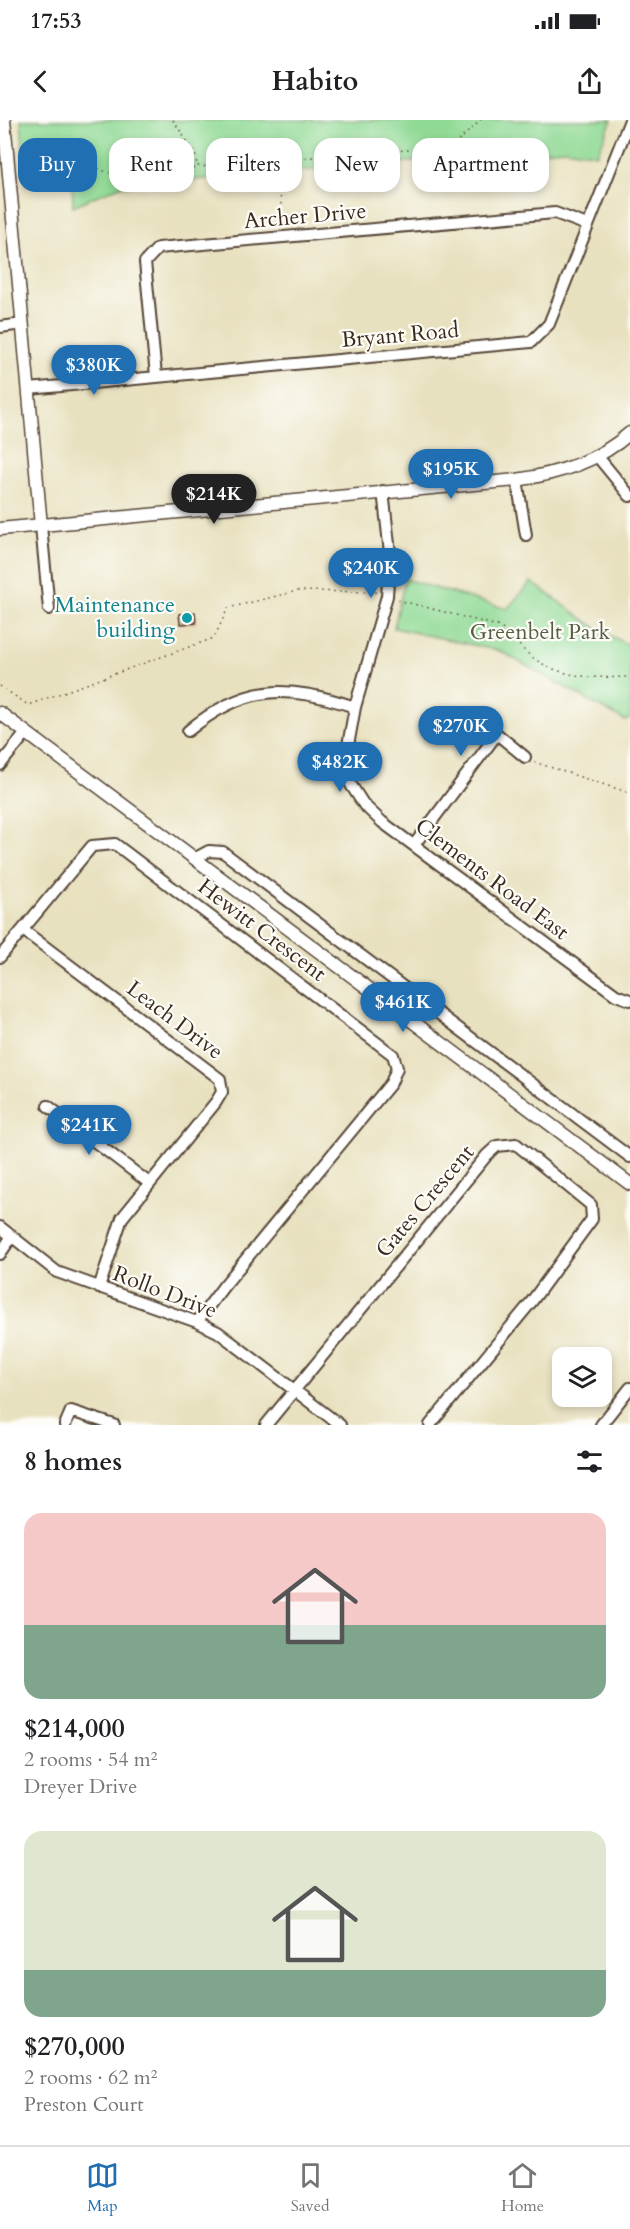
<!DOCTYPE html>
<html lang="en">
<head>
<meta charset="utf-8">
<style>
	:root { --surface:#fff; --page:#f6f6f6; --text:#202124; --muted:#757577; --line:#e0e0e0; --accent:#1f6fb2 }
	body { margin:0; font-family:Cardo,serif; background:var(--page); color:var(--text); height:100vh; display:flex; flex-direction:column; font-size:22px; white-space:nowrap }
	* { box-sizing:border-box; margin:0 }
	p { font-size:20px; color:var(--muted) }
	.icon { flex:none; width:33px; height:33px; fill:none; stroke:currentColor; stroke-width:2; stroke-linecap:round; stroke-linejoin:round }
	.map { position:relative; height:1305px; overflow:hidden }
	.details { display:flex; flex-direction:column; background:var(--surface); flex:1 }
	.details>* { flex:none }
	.banner { position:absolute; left:18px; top:18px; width:594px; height:54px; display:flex; gap:12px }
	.tools { position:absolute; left:552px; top:1227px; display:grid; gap:12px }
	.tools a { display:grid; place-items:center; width:60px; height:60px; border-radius:12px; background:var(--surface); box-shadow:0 3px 9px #0003; font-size:30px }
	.price { position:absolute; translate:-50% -51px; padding:0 14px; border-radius:21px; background:var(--accent); color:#fff; font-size:20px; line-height:39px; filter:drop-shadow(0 2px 3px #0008) }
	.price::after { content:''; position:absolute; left:50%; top:36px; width:18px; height:14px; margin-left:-9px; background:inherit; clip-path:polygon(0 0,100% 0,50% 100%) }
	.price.active { background:#222; color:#fff }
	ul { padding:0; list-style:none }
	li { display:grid; align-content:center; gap:12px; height:318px; padding:0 24px }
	li span { display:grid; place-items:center; height:186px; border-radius:18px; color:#555 }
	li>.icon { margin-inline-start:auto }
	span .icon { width:108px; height:108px; fill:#fffc; stroke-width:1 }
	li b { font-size:26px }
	h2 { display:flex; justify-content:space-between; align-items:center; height:72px; padding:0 24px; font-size:26px }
	.pill { padding:0 21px; border-radius:18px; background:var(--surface); box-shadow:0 3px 9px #0003; font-size:21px; line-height:54px }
	.pill.active { background:var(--accent); color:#fff }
	.status { display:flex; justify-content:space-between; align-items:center; height:42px; padding:0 30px; background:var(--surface); direction:ltr }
	.status svg { height:16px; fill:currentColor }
	header { display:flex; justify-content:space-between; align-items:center; height:78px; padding:0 24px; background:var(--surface); font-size:27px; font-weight:600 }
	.dock { display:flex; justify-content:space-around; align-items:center; height:84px; border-top:2px solid var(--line); background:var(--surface); font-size:16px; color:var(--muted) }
	.dock a { display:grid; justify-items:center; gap:3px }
	.dock .active { color:var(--accent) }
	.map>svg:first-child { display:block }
	.green { fill:#91da96; stroke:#66825a; stroke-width:1.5 }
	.building { fill:#cb9781 }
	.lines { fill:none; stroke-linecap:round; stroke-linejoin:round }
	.minor-casing { stroke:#554536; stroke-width:14 }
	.tertiary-casing { stroke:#554536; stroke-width:15 }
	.path { stroke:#554536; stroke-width:1.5; stroke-dasharray:1.5 4.5; stroke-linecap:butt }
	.minor { stroke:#fff; stroke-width:10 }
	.tertiary { stroke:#fff; stroke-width:12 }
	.culture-dot { fill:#0f9aa8; stroke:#fdfcf7; stroke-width:2 }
	.labels { text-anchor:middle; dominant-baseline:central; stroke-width:4.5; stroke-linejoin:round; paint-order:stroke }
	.street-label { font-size:22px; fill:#3b2a1e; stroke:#fdfcf7 }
	.culture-label { font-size:22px; fill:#0d838f; stroke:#fdfcf7; text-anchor:end }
	.park-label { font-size:22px; fill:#555f42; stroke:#fdfcf7 }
</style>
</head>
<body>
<div class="status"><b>17:53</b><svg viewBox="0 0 49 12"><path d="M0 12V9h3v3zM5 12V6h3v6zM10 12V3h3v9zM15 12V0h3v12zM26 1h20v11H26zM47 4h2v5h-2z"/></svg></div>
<header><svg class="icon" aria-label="back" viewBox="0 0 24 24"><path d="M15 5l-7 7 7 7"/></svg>Habito<svg class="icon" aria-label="share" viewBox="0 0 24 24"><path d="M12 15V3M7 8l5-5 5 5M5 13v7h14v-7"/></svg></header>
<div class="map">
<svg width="630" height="1305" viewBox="0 0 630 1305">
	<rect width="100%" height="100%" fill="#fdfcf7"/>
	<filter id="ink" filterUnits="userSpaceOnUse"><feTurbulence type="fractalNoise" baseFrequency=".0167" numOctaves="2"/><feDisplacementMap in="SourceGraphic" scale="12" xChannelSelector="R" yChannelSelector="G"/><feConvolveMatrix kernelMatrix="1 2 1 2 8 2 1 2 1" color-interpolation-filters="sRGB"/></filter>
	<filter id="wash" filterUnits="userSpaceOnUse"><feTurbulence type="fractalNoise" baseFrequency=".008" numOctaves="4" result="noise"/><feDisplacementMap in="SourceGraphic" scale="24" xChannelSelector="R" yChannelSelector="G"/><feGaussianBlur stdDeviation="1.35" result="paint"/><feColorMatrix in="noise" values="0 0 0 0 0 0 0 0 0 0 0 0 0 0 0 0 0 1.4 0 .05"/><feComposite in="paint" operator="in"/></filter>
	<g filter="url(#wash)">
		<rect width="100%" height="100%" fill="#e8e1bf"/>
		<path class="green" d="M 21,0 L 612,0 L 597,34 L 566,29 L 120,66 L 73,86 L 72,60 L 26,65 Z
			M 405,459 L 507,489 L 531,462 L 602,512 L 630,525 L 630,599 L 625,601 L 500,531 L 394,508 Z"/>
		<g id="blocks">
			<path class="building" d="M 195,492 L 196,503 L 180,504 L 179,494 Z"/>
		</g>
	</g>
	<g filter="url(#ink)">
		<use href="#blocks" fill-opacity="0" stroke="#554536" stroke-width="1.5"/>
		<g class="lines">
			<g class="minor-casing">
				<path id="minor" d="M 0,207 L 23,204
					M 156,256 L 145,142 L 158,128 L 555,93 L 587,105
					M 29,269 L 531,222 L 549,204 L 630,0
					M 598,337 L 630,376
					M 517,360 L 526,415
					M 383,371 L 390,433 L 387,476 L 355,587 L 345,642 L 351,665 L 364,685 L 382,702 L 616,875 L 630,880
					M 41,406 L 49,489
					M 188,611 C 246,563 287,565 355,587
					M 0,645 L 26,613
					M 414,725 L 497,614 L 525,637
					M 196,738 L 209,731 L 223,732 L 630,1037
					M 23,810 L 220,959 L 222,972 L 216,982 L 122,1098 L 99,1168
					M 0,837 L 92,726 L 115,724 L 393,935 L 397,948 L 391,963 L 223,1167 L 197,1202
					M 48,986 L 149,1063
					M 0,1107 L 57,1152 L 197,1202 L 218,1212 L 340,1305
					M 0,1134 L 12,1116
					M 65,1305 L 71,1291 L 114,1305
					M 266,1305 L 487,1035 L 497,1026 L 516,1024 L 591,1085 L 592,1099 L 532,1181 L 430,1305
					M 601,1305 L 630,1268"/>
			</g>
			<g class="tertiary-casing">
				<path id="tertiary" d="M 4,0 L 41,406
					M 0,409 L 517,360 C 560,353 597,342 630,313
					M 0,593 L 630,1064"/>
			</g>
			<path class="path" d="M 173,0 L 195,33 L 197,45
				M 277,41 L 283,105
				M 23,58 L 41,50 L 65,44 L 88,45 L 113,54 L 187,51 L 197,46 L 216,47 L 332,35 L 452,27 L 481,0
				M 398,480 L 498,506 C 512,515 519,527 532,537 C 562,559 595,558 630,557
				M 0,566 L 28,585 L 214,518 L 228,488 L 297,471 L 377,472
				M 534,642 L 630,673"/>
			<use href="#minor" class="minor"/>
			<use href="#tertiary" class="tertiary"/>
		</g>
	</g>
	<circle class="culture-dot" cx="187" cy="498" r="6"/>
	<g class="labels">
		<g class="street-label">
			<text transform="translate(305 96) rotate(-5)">Archer Drive</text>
			<text transform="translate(400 215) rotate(-5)">Bryant Road</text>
			<text transform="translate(492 759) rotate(37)">Clements Road East</text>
			<text transform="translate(262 810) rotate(37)">Hewitt Crescent</text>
			<text transform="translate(175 900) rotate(37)">Leach Drive</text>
			<text transform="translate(425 1081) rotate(-50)">Gates Crescent</text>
			<text transform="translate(165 1172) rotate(21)">Rollo Drive</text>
		</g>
		<g class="culture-label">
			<text x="175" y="485">Maintenance<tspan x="175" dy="25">building</tspan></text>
		</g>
		<g class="park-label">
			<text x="540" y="512">Greenbelt Park</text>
		</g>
	</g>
</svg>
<div class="tools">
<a><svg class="icon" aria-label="layers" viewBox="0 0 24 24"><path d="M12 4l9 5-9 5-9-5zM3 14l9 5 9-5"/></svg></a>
</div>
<b class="price" style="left:94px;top:276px">$380K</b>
<b class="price" style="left:451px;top:380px">$195K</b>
<b class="price active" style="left:214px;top:405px">$214K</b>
<b class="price" style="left:371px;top:479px">$240K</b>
<b class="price" style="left:461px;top:637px">$270K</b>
<b class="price" style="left:340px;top:673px">$482K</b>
<b class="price" style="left:403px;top:913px">$461K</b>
<b class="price" style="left:89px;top:1036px">$241K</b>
<div class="banner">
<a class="pill active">Buy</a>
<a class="pill">Rent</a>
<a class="pill">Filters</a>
<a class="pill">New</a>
<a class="pill">Apartment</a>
</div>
</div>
<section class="details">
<h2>8 homes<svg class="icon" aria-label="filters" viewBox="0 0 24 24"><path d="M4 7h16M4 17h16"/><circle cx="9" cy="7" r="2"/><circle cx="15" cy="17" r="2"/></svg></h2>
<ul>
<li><span style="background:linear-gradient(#f6c9c9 60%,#7fa58c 0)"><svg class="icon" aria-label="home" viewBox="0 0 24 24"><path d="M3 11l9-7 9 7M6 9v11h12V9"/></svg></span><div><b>$214,000</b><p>2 rooms · 54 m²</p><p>Dreyer Drive</p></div></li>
<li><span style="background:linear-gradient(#dfe7d0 75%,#7fa58c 0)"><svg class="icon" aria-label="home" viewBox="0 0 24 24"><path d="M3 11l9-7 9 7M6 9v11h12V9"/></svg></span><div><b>$270,000</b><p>2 rooms · 62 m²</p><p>Preston Court</p></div></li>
</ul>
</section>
<nav class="dock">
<a class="active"><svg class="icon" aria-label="map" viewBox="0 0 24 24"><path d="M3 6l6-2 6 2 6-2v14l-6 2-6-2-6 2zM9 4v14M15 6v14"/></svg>Map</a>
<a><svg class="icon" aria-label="saved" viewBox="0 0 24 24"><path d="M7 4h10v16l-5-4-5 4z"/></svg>Saved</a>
<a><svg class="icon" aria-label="home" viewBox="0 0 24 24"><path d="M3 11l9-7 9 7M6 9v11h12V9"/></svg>Home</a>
</nav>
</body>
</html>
